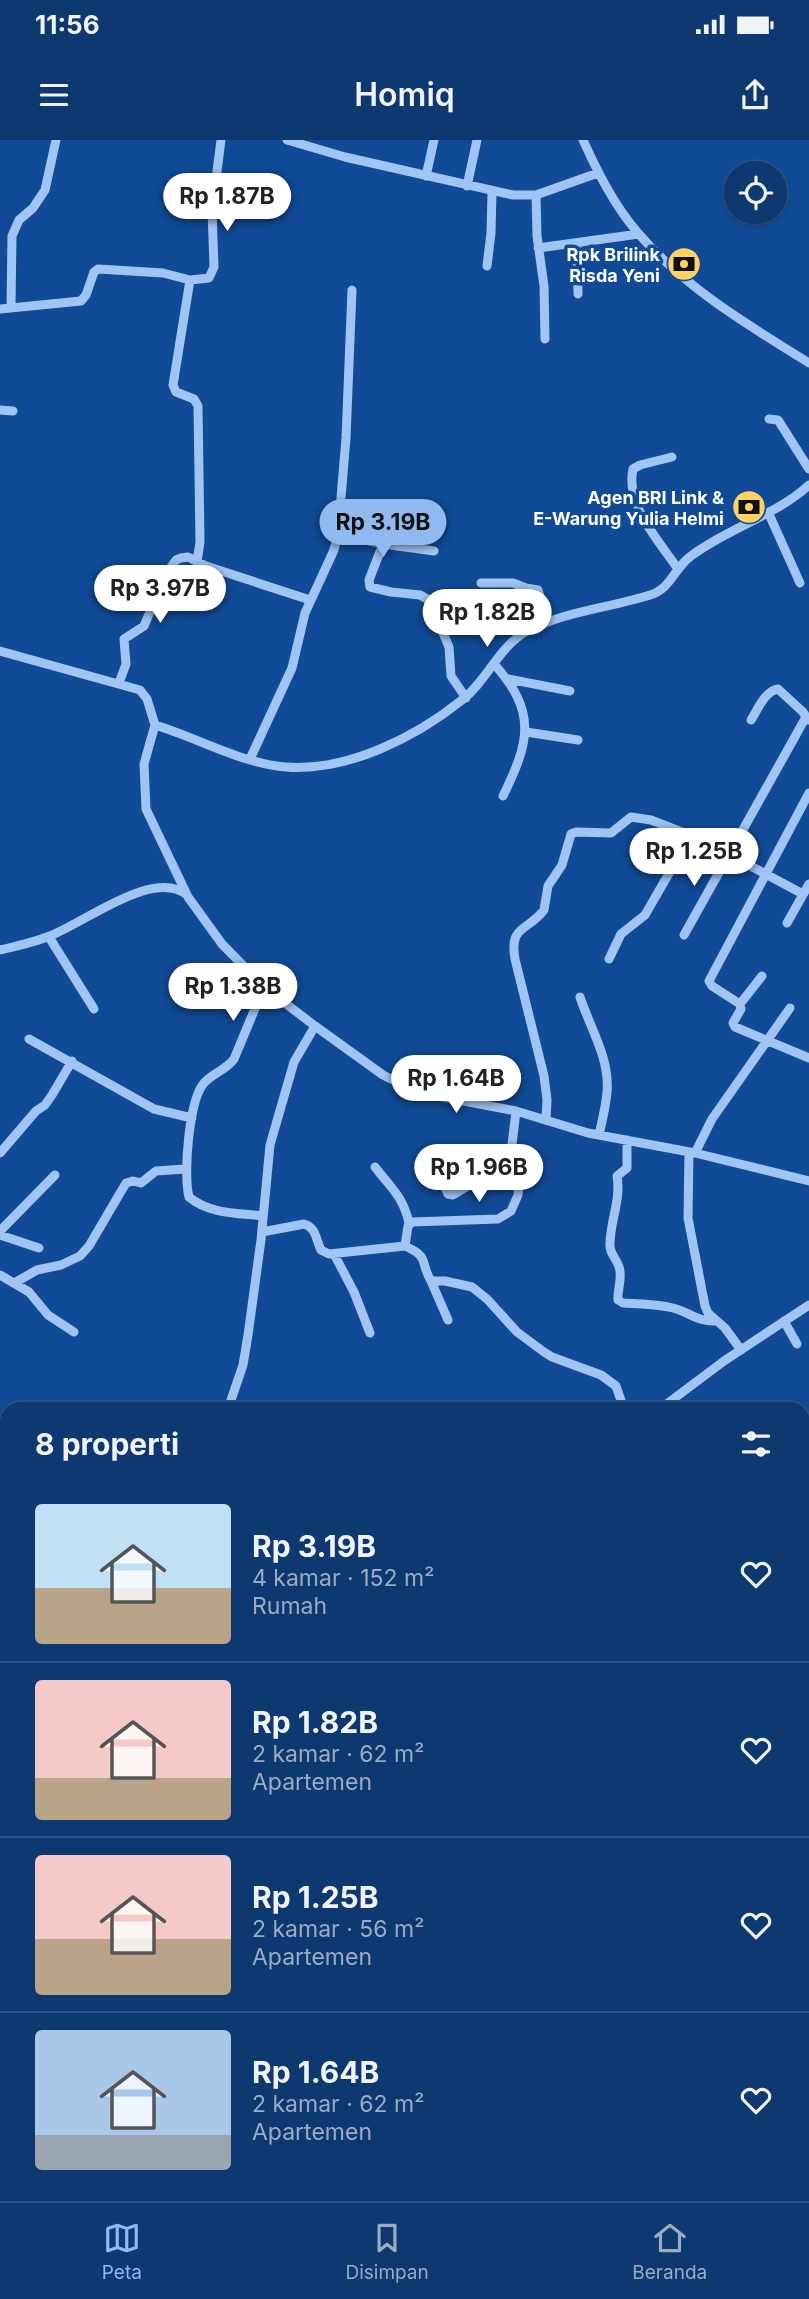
<!DOCTYPE html>
<html lang="id">
<head>
<meta charset="utf-8">
<style>
	:root { --surface:#0d3870; --page:#1b4378; --text:#f1f3f6; --muted:#9aacc3; --line:#2d5283; --accent:#90b9f0 }
	body { margin:0; font-family:Inter,sans-serif; background:var(--page); color:var(--text); height:100vh; display:flex; flex-direction:column; font-size:26px; white-space:nowrap }
	* { box-sizing:border-box; margin:0 }
	p { font-size:23px; color:var(--muted) }
	.icon { flex:none; width:38px; height:38px; fill:none; stroke:currentColor; stroke-width:2; stroke-linecap:round; stroke-linejoin:round }
	.map { position:relative; flex:1; overflow:hidden }
	.details { position:absolute; left:0px; top:1262px; width:810px; height:800px; display:flex; flex-direction:column; background:var(--surface); border-radius:21px 21px 0 0; box-shadow:0 2px 5px #0004,0 0 0 2px var(--line) }
	.details>* { flex:none }
	.controls { position:absolute; left:724px; top:21px; display:grid; gap:14px }
	.controls a { display:grid; place-items:center; width:63px; height:63px; border-radius:50%; background:var(--surface); box-shadow:0 2px 5px #0004,0 0 0 2px var(--line); font-size:35px }
	.price { position:absolute; translate:-50% -60px; padding:0 16px; border-radius:24px; background:#fff; color:#222; font-size:23px; line-height:46px; filter:drop-shadow(0 2px 4px #0008) }
	.price::after { content:''; position:absolute; left:50%; top:42px; width:21px; height:16px; margin-left:-10px; background:inherit; clip-path:polygon(0 0,100% 0,50% 100%) }
	.price.on { background:var(--accent); color:#111 }
	ul { padding:0; list-style:none }
	li { display:flex; align-items:center; gap:21px; height:175px; padding:0 35px }
	li+li { border-top:2px solid var(--line) }
	li span { display:grid; place-items:center; flex:none; width:196px; height:140px; border-radius:7px; color:#555 }
	li>.icon { margin-inline-start:auto }
	span .icon { width:84px; height:84px; fill:#fffc; stroke-width:1 }
	li b { font-size:30px }
	h2 { display:flex; justify-content:space-between; align-items:center; height:84px; padding:0 35px; font-size:30px }
	.status { display:flex; justify-content:space-between; align-items:center; height:49px; padding:0 35px; background:var(--surface); direction:ltr }
	.status svg { height:19px; fill:currentColor }
	header { display:flex; justify-content:space-between; align-items:center; height:91px; padding:0 35px; background:var(--surface); font-size:32px; font-weight:600 }
	.menu { display:flex; justify-content:space-around; align-items:center; height:98px; border-top:2px solid var(--line); background:var(--surface); font-size:19px; color:var(--muted) }
	.menu a { display:grid; justify-items:center; gap:4px }
	.menu .on { color:var(--accent) }
	.map>svg:first-child { display:block }
	.lines { fill:none; stroke-linecap:round; stroke-linejoin:round }
	.minor { stroke:#a0c5f4; stroke-width:9 }
	.highway { stroke:#fff; stroke-width:14 }
	.labels { text-anchor:middle; dominant-baseline:central; stroke-width:7; stroke-linejoin:round; paint-order:stroke }
	.poi-label { font-size:18px; font-weight:bold; fill:#fff; stroke:#114a96; text-anchor:end }
</style>
</head>
<body>
<div class="status"><b>11:56</b><svg viewBox="0 0 49 12"><path d="M0 12V9h3v3zM5 12V6h3v6zM10 12V3h3v9zM15 12V0h3v12zM26 1h20v11H26zM47 4h2v5h-2z"/></svg></div>
<header><svg class="icon" aria-label="menu" viewBox="0 0 24 24"><path d="M4 6h16M4 12h16M4 18h16"/></svg>Homiq<svg class="icon" aria-label="share" viewBox="0 0 24 24"><path d="M12 15V3M7 8l5-5 5 5M5 13v7h14v-7"/></svg></header>
<div class="map">
<svg width="809" height="2061" viewBox="0 0 809 2061">
	<rect width="100%" height="100%" fill="#114a96"/>
	<g class="lines">
		<path class="minor" d="M 287,0 L 345,17 L 513,55 L 536,55 L 598,33
			M 583,0 C 598,33 614,65 638,93 C 685,148 748,185 809,223
			M 426,36 L 434,0
			M 467,46 L 477,0
			M 536,55 L 537,96 L 544,146 L 545,199
			M 577,103 L 578,154
			M 538,108 L 639,94
			M 487,126 L 491,93 L 492,52
			M 190,140 L 209,138 L 214,127 L 212,70 L 221,0
			M 11,166 L 12,96 L 19,80 L 33,68 L 45,50 L 56,0
			M 0,169 L 81,161 L 86,155 L 94,132 L 98,129 L 163,133 L 190,140 L 173,245 L 176,252 L 194,259 L 198,266 L 200,402 L 197,422
			M 0,270 L 13,271
			M 769,279 L 778,280 L 809,329
			M 672,317 L 640,325 L 633,329 C 625,365 659,401 678,429
			M 768,372 L 800,443
			M 338,394 L 383,404 L 434,411
			M 383,404 L 369,440 L 370,447 L 391,452 L 420,455 L 429,460 L 449,507 L 451,536 L 466,558
			M 481,443 L 513,443 L 526,448 L 538,450 L 547,482
			M 0,511 L 140,550 L 147,559 L 155,585 L 144,624 L 146,669 L 188,757 L 222,804 L 264,847 L 315,886 L 383,935 L 417,952 L 516,971 L 588,993 L 695,1013 L 809,1041
			M 494,524 C 537,572 530,601 503,656
			M 508,539 L 570,551
			M 119,543 L 126,524 L 124,499 L 144,486 L 166,434 L 176,420 L 181,418 L 188,417 L 206,426 L 310,460
			M 751,580 C 758,569 765,551 778,549 L 803,572 L 808,580
			M 155,585 C 198,598 240,623 286,627 C 347,632 416,597 462,560 C 487,541 499,506 527,491 C 566,471 609,468 650,455 C 671,449 674,428 691,416 C 728,388 775,376 809,345
			M 526,592 L 578,600
			M 250,619 L 292,528 L 305,473 L 334,410 L 338,394 L 346,298 L 352,150
			M 809,653 L 709,841 L 712,846 L 740,864 L 741,869 L 733,883 L 735,887 L 809,918
			M 787,783 L 809,744
			M 684,795 L 806,577
			M 49,797 L 94,869
			M 0,810 C 16,806 32,803 47,797 C 82,785 153,727 187,755
			M 609,819 L 621,794 L 645,775 L 690,697
			M 580,857 C 590,888 610,918 607,952 C 606,966 602,981 599,995
			M 740,864 L 762,836
			M 29,899 L 154,969 L 192,978
			M 546,979 L 547,960 L 544,936 L 515,819 C 509,785 527,792 544,770 L 548,746 L 562,725 L 571,694 L 576,692 L 611,693 L 631,677 L 651,680 L 702,700 L 803,754
			M 627,1000 L 627,1028 L 617,1036 C 621,1059 611,1079 610,1102 C 609,1114 616,1117 619,1127 C 623,1137 617,1150 618,1160 L 623,1163 C 640,1164 657,1164 673,1168 C 689,1172 698,1182 715,1181
			M 689,1012 L 688,1078 L 705,1166 L 708,1173 L 725,1188 L 741,1210
			M 0,1013 L 36,971 L 45,965 L 52,955 L 72,921
			M 695,1013 L 712,979 L 790,868
			M 375,1027 C 391,1048 403,1056 409,1083
			M 443,1043 L 448,1054 L 453,1055 L 481,1038 L 479,1018 L 487,1015 L 511,1013
			M 263,1076 C 238,1073 209,1074 189,1057 C 183,1035 189,960 204,943 C 213,933 226,930 234,919 L 264,847
			M 0,1091 L 55,1035
			M 262,1092 L 304,1084 C 316,1087 316,1100 321,1110 L 329,1114 L 405,1106 C 431,1118 419,1121 431,1141 L 445,1141 L 472,1147 L 487,1159 L 517,1192 L 544,1212 L 552,1217 L 601,1235 L 616,1246 L 624,1269
			M 0,1095 L 39,1108
			M 405,1106 L 408,1086 L 412,1082 L 498,1079 L 511,1071 L 518,1055 L 519,1043 L 510,1021 L 516,971
			M 334,1114 L 354,1152 L 370,1193
			M 0,1135 L 29,1152 L 48,1175 L 74,1192
			M 431,1141 L 448,1180
			M 16,1142 L 37,1130 L 61,1125 L 80,1116 L 89,1106 L 126,1043 L 133,1041 L 141,1043 L 156,1031 L 185,1029
			M 784,1181 L 797,1204
			M 228,1269 L 243,1225 L 248,1195 L 261,1100 L 270,1005 L 294,922 L 315,886
			M 660,1269 L 724,1221 L 809,1165
			M 0,1279 L 7,1279
			M 0,1891 L 7,1884"/>
		<path class="highway" d="M 803,1452 L 809,1445
			M 803,1477 L 809,1471
			M 494,2061 L 495,2054
			M 507,2061 L 508,2054"/>
	</g>
	<defs>
		<g id="bank-disc" transform="scale(1.75)"><circle r="9.5" fill="#ffd363" stroke="#114a96"/><path d="M-6-4H6V4H-6ZM0-2.3a2.3 2.3 0 1 0 0 4.6a2.3 2.3 0 1 0 0-4.6Z" fill="#111"/></g>
	</defs>
	<g fill-rule="evenodd">
		<use href="#bank-disc" x="684" y="124"/>
		<use href="#bank-disc" x="749" y="367"/>
	</g>
	<g class="labels">
		<g class="poi-label">
			<text x="660" y="114">Rpk Brilink<tspan x="660" dy="21">Risda Yeni</tspan></text>
			<text x="724" y="357">Agen BRI Link &amp;<tspan x="724" dy="21">E-Warung Yulia Helmi</tspan></text>
		</g>
	</g>
</svg>
<div class="controls">
<a><svg class="icon" aria-label="locate" viewBox="0 0 24 24"><circle cx="12" cy="12" r="6"/><path d="M12 2v4M12 18v4M2 12h4M18 12h4"/></svg></a>
</div>
<b class="price" style="left:227px;top:93px">Rp 1.87B</b>
<b class="price on" style="left:383px;top:419px">Rp 3.19B</b>
<b class="price" style="left:160px;top:485px">Rp 3.97B</b>
<b class="price" style="left:487px;top:509px">Rp 1.82B</b>
<b class="price" style="left:694px;top:748px">Rp 1.25B</b>
<b class="price" style="left:233px;top:883px">Rp 1.38B</b>
<b class="price" style="left:456px;top:975px">Rp 1.64B</b>
<b class="price" style="left:479px;top:1064px">Rp 1.96B</b>
<section class="details">
<h2>8 properti<svg class="icon" aria-label="filters" viewBox="0 0 24 24"><path d="M4 7h16M4 17h16"/><circle cx="9" cy="7" r="2"/><circle cx="15" cy="17" r="2"/></svg></h2>
<ul>
<li><span style="background:linear-gradient(#bfe0f5 60%,#b9a48a 0)"><svg class="icon" aria-label="home" viewBox="0 0 24 24"><path d="M3 11l9-7 9 7M6 9v11h12V9"/></svg></span><div><b>Rp 3.19B</b><p>4 kamar · 152 m²</p><p>Rumah</p></div><svg class="icon" aria-label="heart" viewBox="0 0 24 24"><path d="M12 20l-8-8c-3-5 5-10 8-4 3-6 11-1 8 4z"/></svg></li>
<li><span style="background:linear-gradient(#f6c9c9 70%,#b9a48a 0)"><svg class="icon" aria-label="home" viewBox="0 0 24 24"><path d="M3 11l9-7 9 7M6 9v11h12V9"/></svg></span><div><b>Rp 1.82B</b><p>2 kamar · 62 m²</p><p>Apartemen</p></div><svg class="icon" aria-label="heart" viewBox="0 0 24 24"><path d="M12 20l-8-8c-3-5 5-10 8-4 3-6 11-1 8 4z"/></svg></li>
<li><span style="background:linear-gradient(#f6c9c9 60%,#b9a48a 0)"><svg class="icon" aria-label="home" viewBox="0 0 24 24"><path d="M3 11l9-7 9 7M6 9v11h12V9"/></svg></span><div><b>Rp 1.25B</b><p>2 kamar · 56 m²</p><p>Apartemen</p></div><svg class="icon" aria-label="heart" viewBox="0 0 24 24"><path d="M12 20l-8-8c-3-5 5-10 8-4 3-6 11-1 8 4z"/></svg></li>
<li><span style="background:linear-gradient(#a9c7e8 75%,#9aa5b1 0)"><svg class="icon" aria-label="home" viewBox="0 0 24 24"><path d="M3 11l9-7 9 7M6 9v11h12V9"/></svg></span><div><b>Rp 1.64B</b><p>2 kamar · 62 m²</p><p>Apartemen</p></div><svg class="icon" aria-label="heart" viewBox="0 0 24 24"><path d="M12 20l-8-8c-3-5 5-10 8-4 3-6 11-1 8 4z"/></svg></li>
</ul>
</section>
</div>
<nav class="menu">
<a class="on"><svg class="icon" aria-label="map" viewBox="0 0 24 24"><path d="M3 6l6-2 6 2 6-2v14l-6 2-6-2-6 2zM9 4v14M15 6v14"/></svg>Peta</a>
<a><svg class="icon" aria-label="saved" viewBox="0 0 24 24"><path d="M7 4h10v16l-5-4-5 4z"/></svg>Disimpan</a>
<a><svg class="icon" aria-label="home" viewBox="0 0 24 24"><path d="M3 11l9-7 9 7M6 9v11h12V9"/></svg>Beranda</a>
</nav>
</body>
</html>
